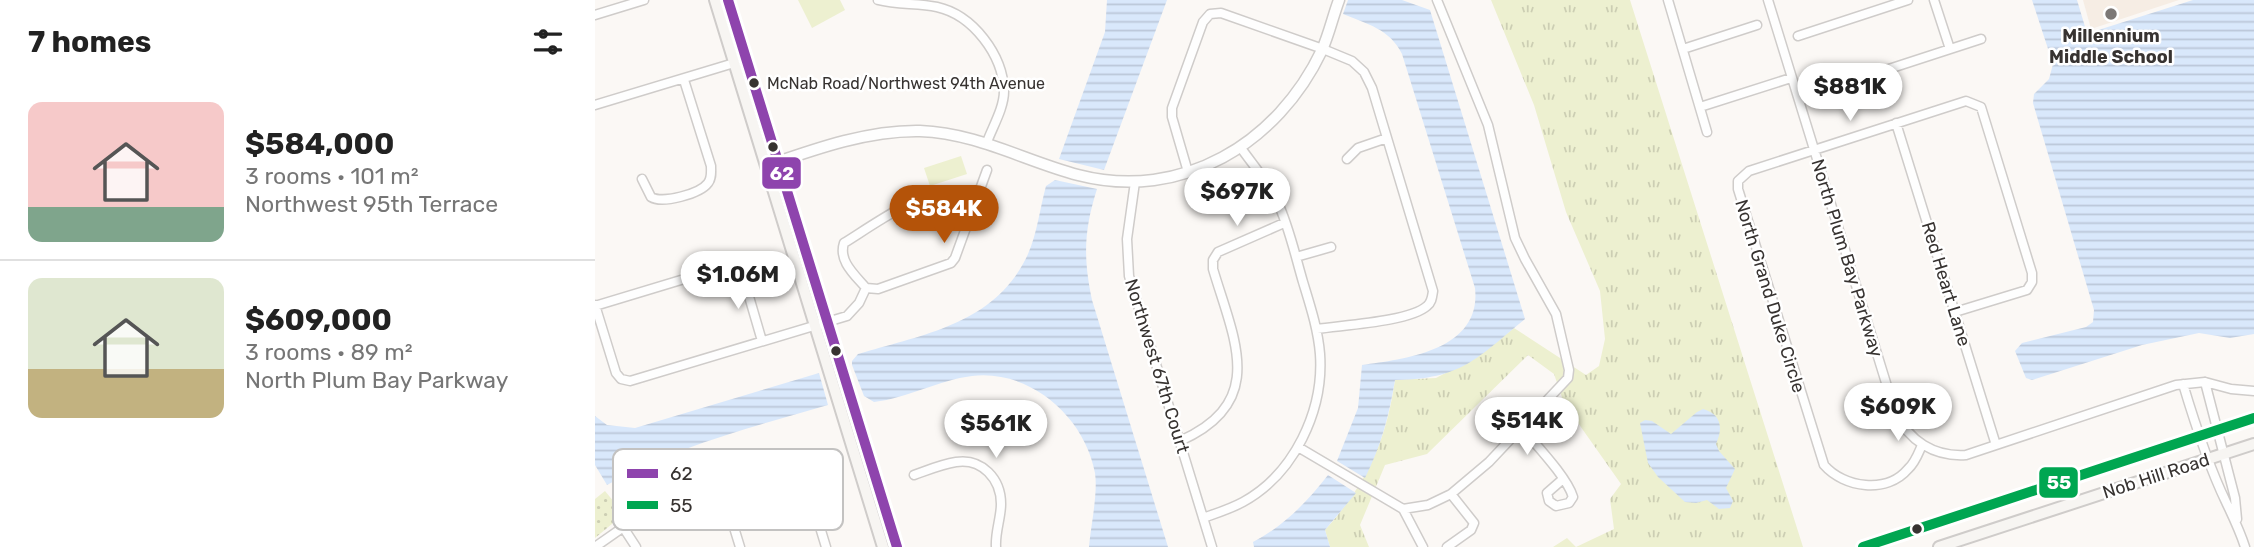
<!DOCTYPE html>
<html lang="en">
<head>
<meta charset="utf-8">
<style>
	:root { --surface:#fff; --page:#f6f6f6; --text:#222; --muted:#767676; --line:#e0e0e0; --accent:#b45309 }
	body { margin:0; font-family:Rubik,sans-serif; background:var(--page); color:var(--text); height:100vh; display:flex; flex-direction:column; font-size:26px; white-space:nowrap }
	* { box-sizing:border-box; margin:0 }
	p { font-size:23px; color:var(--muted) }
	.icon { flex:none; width:38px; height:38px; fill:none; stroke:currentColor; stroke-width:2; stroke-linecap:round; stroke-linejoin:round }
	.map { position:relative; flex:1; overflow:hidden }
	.drawer { display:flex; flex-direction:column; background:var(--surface); width:595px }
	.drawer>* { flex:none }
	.price { position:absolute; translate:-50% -60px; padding:0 16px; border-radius:24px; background:#fff; color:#222; font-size:23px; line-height:46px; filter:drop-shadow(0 2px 4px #0008) }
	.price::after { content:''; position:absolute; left:50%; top:42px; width:21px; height:16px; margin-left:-10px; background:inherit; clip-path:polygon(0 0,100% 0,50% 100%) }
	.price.current { background:var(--accent); color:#fff }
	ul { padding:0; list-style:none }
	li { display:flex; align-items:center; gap:21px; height:175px; padding:0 28px }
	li+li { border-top:2px solid var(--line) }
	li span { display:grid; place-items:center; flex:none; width:196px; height:140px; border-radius:14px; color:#555 }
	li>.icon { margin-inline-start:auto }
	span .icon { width:84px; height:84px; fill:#fffc; stroke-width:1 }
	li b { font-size:30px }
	h2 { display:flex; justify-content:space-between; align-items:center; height:84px; padding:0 28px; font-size:30px }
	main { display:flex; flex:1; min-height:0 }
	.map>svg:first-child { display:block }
	.built { fill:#f6ede4 }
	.grass { fill:url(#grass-tufts) }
	.park { fill:url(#park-dots) }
	.pitch { fill:#edf0d0 }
	.water { fill:url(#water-rules) }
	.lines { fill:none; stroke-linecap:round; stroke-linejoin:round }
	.minor-casing { stroke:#cfccca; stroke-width:11 }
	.tertiary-casing { stroke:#cfccca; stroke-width:13 }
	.secondary-casing { stroke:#cfccca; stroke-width:14 }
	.minor { stroke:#fefefe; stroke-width:8 }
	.tertiary { stroke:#fefefe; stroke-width:10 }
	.secondary { stroke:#f7f5f2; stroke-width:10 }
	.bus-1-casing { stroke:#fff; stroke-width:16 }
	.bus-2-casing { stroke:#fff; stroke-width:16 }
	.bus-1 { stroke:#8e44ad; stroke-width:10 }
	.bus-2 { stroke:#00a651; stroke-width:10 }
	.poi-dot { fill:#7c7876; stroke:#fff; stroke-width:2.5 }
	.bus-dot { fill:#373331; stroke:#fff; stroke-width:2.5 }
	.labels { text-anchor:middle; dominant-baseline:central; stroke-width:5; stroke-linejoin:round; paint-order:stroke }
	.bus-label { font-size:16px; fill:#373331; stroke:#fff; text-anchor:start }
	.poi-label { font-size:18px; font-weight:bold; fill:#373331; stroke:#fff }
	.street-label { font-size:18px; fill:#373331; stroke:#fff }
	.key { fill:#fff; stroke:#c3c2c1; stroke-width:2 }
	.key-label { font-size:19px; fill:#373331 }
	.line-badge { stroke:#fff; stroke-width:2.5 }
	.badge-label { font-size:19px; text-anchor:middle; font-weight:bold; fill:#fff }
</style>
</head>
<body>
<main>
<section class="drawer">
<h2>7 homes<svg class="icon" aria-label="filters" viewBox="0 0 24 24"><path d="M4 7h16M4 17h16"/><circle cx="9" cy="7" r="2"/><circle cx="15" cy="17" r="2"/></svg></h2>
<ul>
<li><span style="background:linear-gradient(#f6c9c9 75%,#7fa58c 0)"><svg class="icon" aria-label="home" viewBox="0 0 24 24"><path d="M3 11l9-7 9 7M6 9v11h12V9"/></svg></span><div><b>$584,000</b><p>3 rooms · 101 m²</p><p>Northwest 95th Terrace</p></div></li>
<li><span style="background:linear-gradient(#dfe7d0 65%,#c2b280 0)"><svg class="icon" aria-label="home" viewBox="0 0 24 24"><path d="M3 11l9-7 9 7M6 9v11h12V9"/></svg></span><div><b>$609,000</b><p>3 rooms · 89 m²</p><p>North Plum Bay Parkway</p></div></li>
</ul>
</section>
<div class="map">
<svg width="1659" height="547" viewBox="0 0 1659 547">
	<defs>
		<pattern id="grass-tufts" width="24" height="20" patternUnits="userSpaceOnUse" patternTransform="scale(1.75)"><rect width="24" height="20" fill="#edf0d0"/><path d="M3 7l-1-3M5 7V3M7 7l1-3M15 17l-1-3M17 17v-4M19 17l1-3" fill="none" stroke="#ccceb3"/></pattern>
		<pattern id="park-dots" width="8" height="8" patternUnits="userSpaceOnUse" patternTransform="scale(1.75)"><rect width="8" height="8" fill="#edf0d0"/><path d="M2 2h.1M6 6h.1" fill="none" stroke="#ccceb3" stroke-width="1.8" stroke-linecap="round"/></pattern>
		<pattern id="water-rules" width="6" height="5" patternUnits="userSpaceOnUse" patternTransform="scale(1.75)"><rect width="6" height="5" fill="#d9e8fb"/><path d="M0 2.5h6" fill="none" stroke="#bbc7d8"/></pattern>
	</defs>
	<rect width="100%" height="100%" fill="#fbf8f5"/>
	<path class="built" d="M 1488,0 L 1584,0 L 1496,29 Z"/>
	<path class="grass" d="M 896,0 L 1035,0 L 1208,547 L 958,547 L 972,538 L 981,547 L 1019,529 L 1015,499 L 1026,484 L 969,403 L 959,374 L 933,355 L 832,454 L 790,465 L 765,525 L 774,547 L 735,547 L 730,530 C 772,483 791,442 800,380 L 841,378 L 886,354 L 919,328 L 991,375 L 1004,366 L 1010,339 L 1005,291 L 971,212 L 939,105 Z"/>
	<path class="park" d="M 10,491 L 29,514 L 0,538 L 0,499 Z"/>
	<path class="pitch" d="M 203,0 L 245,0 L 250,10 L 217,28 Z
		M 366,156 L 372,174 L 335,186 L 329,168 Z"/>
	<path class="water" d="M 512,0 L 572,0 L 509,170 L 464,159 L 510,32 Z
		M 753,0 L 807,0 L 835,10 L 930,319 C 881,359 867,379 800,380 C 794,416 786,446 770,478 L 742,461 L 763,408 L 767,365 C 811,359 887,350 880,288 L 807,54 C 795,29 772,24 748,14 Z
		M 1437,0 L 1482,0 L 1491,30 L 1497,32 L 1598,0 L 1659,0 L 1659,334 L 1635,338 L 1604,333 L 1547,345 L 1437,380 L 1431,378 L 1420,351 L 1427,343 L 1491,327 L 1498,322 L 1499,310 L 1438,103 L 1439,94 L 1454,79 L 1458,64 Z
		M 460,180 L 502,189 C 489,230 488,257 497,300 L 573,547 L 494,547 C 496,525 503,493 500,473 C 490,417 435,369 377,376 C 344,380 313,398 279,402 L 269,396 L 257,365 L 257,361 L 263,354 C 329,334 401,324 433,254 C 442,234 445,208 451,186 Z
		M 224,373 L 233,405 C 158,427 81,446 12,485 L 0,465 L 0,416 L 12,425 L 40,428 Z
		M 1108,409 C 1127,414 1128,429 1121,444 L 1124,451 L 1140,469 L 1131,488 L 1138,501 L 1135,508 L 1124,509 L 1112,500 L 1101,503 L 1090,502 L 1063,477 L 1053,463 L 1045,423 L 1050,420 L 1057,421 L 1076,434 L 1102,412 Z
		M 733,475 L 761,493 L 730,530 L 735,547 L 659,547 L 658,542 C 689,526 712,502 733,475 Z"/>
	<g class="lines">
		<g class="minor-casing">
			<path id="minor" d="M 283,0 C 302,5 322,3 342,7 C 378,15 408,55 409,91 C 409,108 398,126 392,142
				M 1073,0 L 1112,132
				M 1173,0 L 1300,412 C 1314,441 1339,457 1371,455 L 1581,385 L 1610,382 L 1636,389 L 1659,391
				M 1339,0 L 1355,49
				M 0,15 L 49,0
				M 1203,36 L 1313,0
				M 1088,49 L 1162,25
				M 1220,93 L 1386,39
				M 0,105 L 139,63
				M 1105,107 L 1196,78
				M 1301,123 L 1401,445
				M 752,159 L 763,148 L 792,138
				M 593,172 L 577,117 L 577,108 L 608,22 L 615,14 L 626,13 L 728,49 L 757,61 L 769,72 L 777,88 L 838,291 C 837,297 837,302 832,306 C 814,322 747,325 722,329
				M 47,179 L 56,197 C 67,204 105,194 113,183 C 117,178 116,172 116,166 L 89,80
				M 540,182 L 532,239 L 534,276 L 617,547
				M 379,205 C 369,200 359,194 348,194 C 323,192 272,229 249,243 C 243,261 260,275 271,288 L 283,289 L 356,263 L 360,258 L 392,170
				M 701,257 L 736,247
				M 0,305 L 21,373 L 26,379 L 35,381 L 252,316 L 264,303 L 271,288
				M 0,306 L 129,267 L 142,268 L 148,276 L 167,341
				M 1610,382 L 1640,498 L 1642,519
				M 1588,384 C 1600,424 1613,465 1631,502 C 1638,517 1645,531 1650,547
				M 927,428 C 941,445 972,477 978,497 L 974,503 L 961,506 L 954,501 L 952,493 L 968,479
				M 585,441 C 673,402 639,340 618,269 L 618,260 L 623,252 L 689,223
				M 1327,445 C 1323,454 1320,463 1313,469 C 1292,494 1249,488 1229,465 L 1143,189 L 1143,181 L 1154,171 L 1371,101 L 1386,107 L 1437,273 L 1437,282 L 1432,290 L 1360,312
				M 703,447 L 808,509 L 833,505 L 856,494 L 894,462 L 973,378 L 974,370 L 961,314 L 930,259 L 920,238 L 893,125 L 842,0
				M 319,475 C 333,470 347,464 361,462 C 387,458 406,479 406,504 C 406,518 400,532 401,547
				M 125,482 L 145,547
				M 808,509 L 828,547
				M 608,518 C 622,513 635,509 648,502 C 699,474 729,411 725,354 C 723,329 715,305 708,282 C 700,255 694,226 682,201 C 673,182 658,165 646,148
				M 28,527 L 41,547
				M 0,547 L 50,512 L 84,495 L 194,460 L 201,462 L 207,468 L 231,547
				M 852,547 L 876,530 L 879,523 L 856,494"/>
		</g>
		<g class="tertiary-casing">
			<path id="tertiary" d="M 171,166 C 220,149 273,130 325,131 C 382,133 430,161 483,175 C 587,202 683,143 727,50 C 734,34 738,16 744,0"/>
		</g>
		<g class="secondary-casing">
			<path id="secondary" d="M 120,0 L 288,547
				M 133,0 L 302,547
				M 1268,547 L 1659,418
				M 1344,547 L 1659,444"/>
		</g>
		<use href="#minor" class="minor"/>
		<use href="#tertiary" class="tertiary"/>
		<use href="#secondary" class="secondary"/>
		<g class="bus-1-casing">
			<path id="bus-1" d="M 133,0 L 302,547"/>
		</g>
		<g class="bus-2-casing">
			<path id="bus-2" d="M 1268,547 L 1659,418"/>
		</g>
		<use href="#bus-1" class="bus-1"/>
		<use href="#bus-2" class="bus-2"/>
	</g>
	<circle class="poi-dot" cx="1516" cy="14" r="7"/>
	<g class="bus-dot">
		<circle cx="159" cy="83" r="6"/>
		<circle cx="178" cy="147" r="6"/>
		<circle cx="241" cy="351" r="6"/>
		<circle cx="1322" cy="529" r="6"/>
	</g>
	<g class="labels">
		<g class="bus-label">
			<text x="172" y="83">McNab Road/Northwest 94th Avenue</text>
		</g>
		<g class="poi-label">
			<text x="1516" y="36">Millennium<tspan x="1516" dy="21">Middle School</tspan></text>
		</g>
		<g class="street-label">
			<text transform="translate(1252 258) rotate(73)">North Plum Bay Parkway</text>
			<text transform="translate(1351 284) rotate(73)">Red Heart Lane</text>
			<text transform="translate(1175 296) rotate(73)">North Grand Duke Circle</text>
			<text transform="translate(562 366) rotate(73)">Northwest 67th Court</text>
			<text transform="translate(1561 476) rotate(-18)">Nob Hill Road</text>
		</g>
	</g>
	<rect x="18" y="449" width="230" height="81" rx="10" class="key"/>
	<rect x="32" y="469" width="31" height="9" fill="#8e44ad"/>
	<rect x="32" y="501" width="31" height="8" fill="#00a651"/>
	<g class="key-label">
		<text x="75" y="480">62</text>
		<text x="75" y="512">55</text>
	</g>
	<g class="line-badge">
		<rect x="166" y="156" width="41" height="34" rx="7" fill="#8e44ad"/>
		<rect x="1443" y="466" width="41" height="33" rx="7" fill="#00a651"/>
	</g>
	<g class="badge-label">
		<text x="187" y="180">62</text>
		<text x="1464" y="489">55</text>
	</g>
</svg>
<b class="price" style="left:1255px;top:123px">$881K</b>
<b class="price" style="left:642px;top:228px">$697K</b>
<b class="price current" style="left:349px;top:245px">$584K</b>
<b class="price" style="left:143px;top:311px">$1.06M</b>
<b class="price" style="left:1303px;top:443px">$609K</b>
<b class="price" style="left:932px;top:457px">$514K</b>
<b class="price" style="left:401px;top:460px">$561K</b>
</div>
</main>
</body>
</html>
